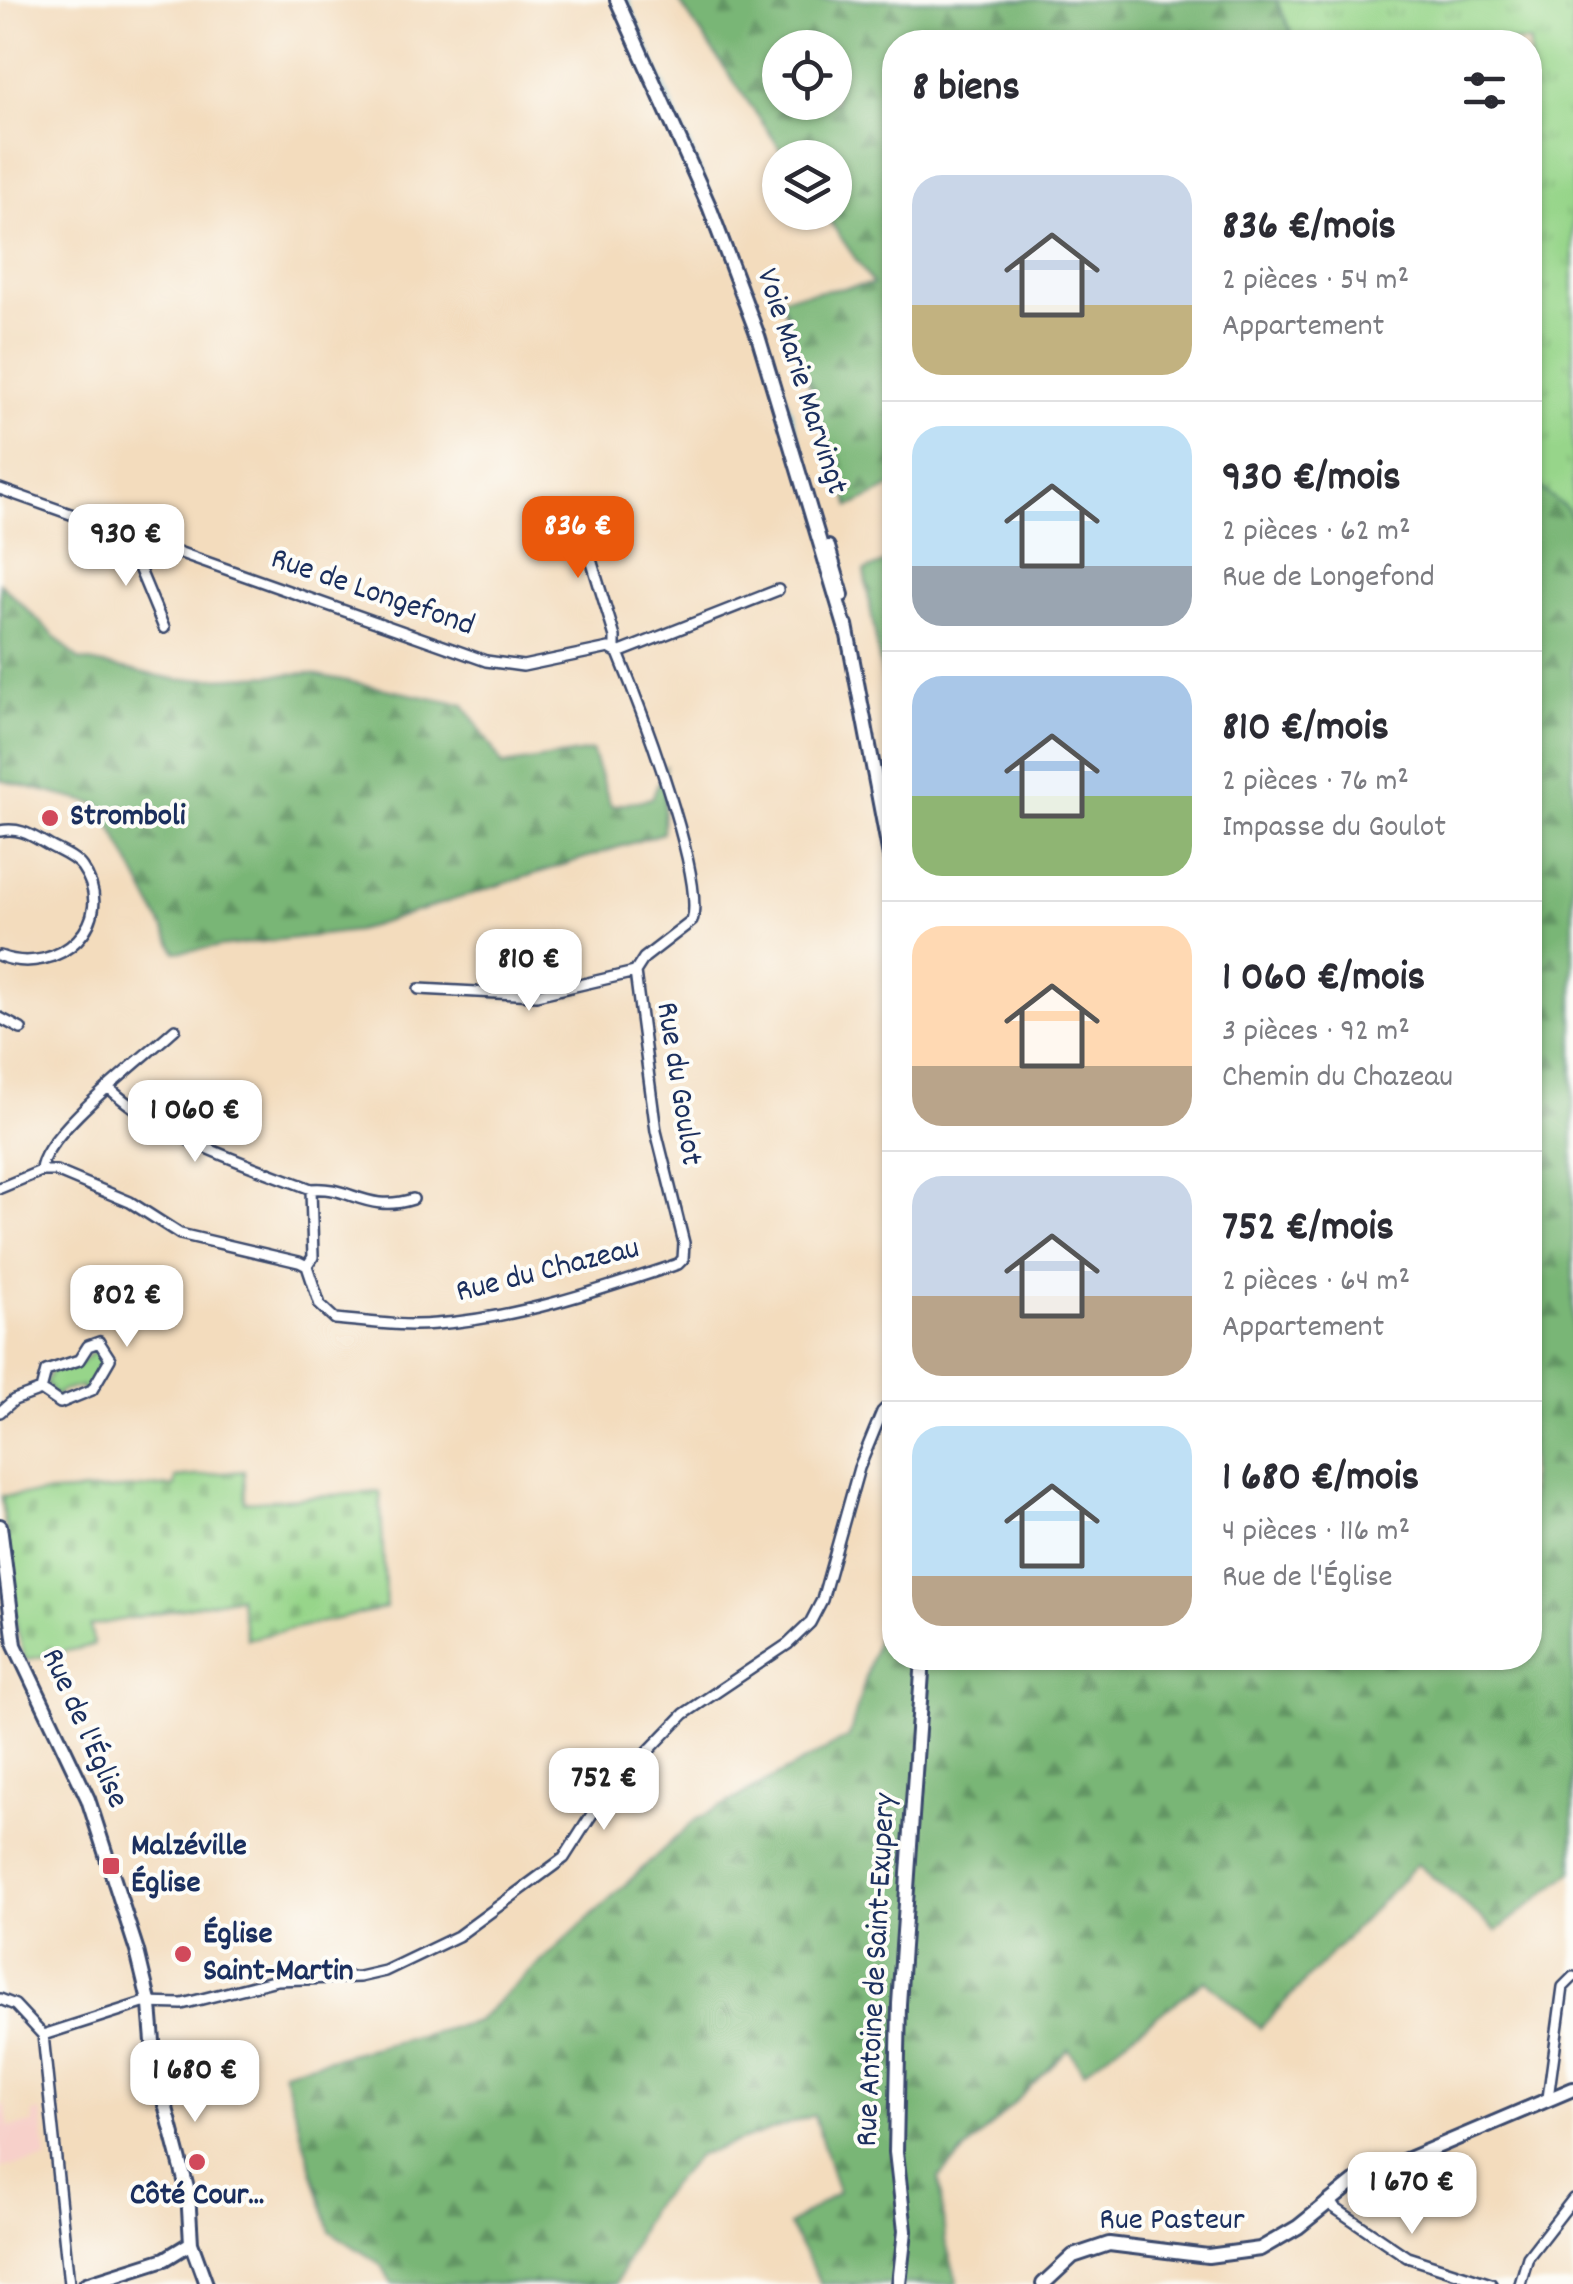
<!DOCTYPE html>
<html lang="fr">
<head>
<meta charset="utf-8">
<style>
	:root { --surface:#fff; --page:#f2f2f3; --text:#2b2b33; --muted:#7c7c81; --line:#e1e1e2; --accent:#ea580c }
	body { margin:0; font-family:Dekko,sans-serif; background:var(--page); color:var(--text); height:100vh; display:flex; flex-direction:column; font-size:38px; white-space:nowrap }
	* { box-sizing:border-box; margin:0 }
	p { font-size:32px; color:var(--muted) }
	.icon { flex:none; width:55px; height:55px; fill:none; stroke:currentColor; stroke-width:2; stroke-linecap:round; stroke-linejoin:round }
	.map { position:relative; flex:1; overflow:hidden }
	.side { position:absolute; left:882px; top:30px; width:660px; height:1640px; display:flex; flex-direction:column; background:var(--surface); border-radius:40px; box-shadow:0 2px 8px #0004 }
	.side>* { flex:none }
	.tools { position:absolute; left:762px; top:30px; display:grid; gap:20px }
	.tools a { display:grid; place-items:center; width:90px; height:90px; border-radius:50%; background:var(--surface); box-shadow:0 2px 8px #0004; font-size:50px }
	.price { position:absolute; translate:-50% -85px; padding:0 22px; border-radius:20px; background:#fff; color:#222; font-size:32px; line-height:65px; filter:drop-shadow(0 2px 5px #0008) }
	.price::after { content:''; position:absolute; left:50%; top:60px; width:30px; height:22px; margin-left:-15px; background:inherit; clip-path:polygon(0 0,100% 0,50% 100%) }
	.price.on { background:var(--accent); color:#fff }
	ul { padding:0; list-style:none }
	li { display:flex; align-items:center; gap:30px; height:250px; padding:0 30px }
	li+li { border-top:2px solid var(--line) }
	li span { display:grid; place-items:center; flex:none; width:280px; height:200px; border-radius:30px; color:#555 }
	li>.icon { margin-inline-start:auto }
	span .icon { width:120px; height:120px; fill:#fffc; stroke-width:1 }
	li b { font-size:42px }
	h2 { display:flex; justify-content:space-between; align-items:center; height:120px; padding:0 30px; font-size:42px }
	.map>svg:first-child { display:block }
	.built { fill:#f7d0ca }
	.grass { fill:url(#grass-tufts); stroke:#598274; stroke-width:2.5 }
	.forest { fill:url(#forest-firs); stroke:#4a726a; stroke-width:2.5; fill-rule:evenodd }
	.cemetery { fill:url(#cemetery-stones); stroke:#598274; stroke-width:2.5 }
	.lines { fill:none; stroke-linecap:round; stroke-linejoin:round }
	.stream { stroke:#44aec3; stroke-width:4 }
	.street-casing { stroke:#3b496c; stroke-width:14 }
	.secondary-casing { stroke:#3b496c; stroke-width:18 }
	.street { stroke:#fff; stroke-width:9 }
	.secondary { stroke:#fff; stroke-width:12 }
	.poi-dot { fill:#d1495b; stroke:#fdfcf7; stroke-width:4 }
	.labels { text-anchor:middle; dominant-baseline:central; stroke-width:8; stroke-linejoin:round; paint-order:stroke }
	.street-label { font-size:32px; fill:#1b2f5e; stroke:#fdfcf7 }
	.poi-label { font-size:32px; font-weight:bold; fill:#1b2f5e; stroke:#fdfcf7; text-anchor:start }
</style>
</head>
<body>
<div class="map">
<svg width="1573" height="2284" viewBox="0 0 1573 2284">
	<defs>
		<pattern id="grass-tufts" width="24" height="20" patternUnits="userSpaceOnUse" patternTransform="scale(2.5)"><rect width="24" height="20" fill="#97d58a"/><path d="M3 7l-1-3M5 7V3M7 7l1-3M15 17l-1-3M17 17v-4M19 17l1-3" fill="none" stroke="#82b77a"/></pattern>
		<pattern id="forest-firs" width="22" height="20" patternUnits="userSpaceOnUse" patternTransform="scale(2.5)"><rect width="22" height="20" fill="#79b676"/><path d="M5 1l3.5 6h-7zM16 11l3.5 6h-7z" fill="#629464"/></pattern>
		<pattern id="cemetery-stones" width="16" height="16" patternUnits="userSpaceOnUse" patternTransform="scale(2.5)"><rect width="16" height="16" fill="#97d58a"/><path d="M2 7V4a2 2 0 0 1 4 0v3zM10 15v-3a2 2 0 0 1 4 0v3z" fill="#82b77a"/></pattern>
	</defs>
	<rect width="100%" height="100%" fill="#fdfcf7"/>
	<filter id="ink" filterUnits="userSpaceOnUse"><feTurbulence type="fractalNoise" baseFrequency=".01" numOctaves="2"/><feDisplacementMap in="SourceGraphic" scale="20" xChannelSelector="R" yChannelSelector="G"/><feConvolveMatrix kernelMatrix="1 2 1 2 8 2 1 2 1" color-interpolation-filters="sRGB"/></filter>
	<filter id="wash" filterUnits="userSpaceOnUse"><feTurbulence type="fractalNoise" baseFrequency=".0048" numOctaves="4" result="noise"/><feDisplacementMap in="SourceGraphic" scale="40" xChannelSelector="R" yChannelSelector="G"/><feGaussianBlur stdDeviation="2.25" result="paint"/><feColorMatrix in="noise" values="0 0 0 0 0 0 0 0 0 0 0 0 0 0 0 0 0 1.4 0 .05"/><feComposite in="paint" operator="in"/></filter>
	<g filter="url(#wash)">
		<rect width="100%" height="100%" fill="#f3dcbd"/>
		<path class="built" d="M 5,2105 L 9,2127 L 33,2124 L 33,2113 L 41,2111 L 46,2160 L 0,2168 L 0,2107 Z"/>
		<path class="grass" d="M 1276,0 L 1573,0 L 1573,522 L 1567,509 L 1530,480 L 1530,42 L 1296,42 Z
			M 98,1348 L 105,1358 L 95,1384 L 83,1393 L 82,1386 L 59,1392 L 57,1398 L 46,1383 L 51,1371 L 78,1365 Z"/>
		<path class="forest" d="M 678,0 L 1276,0 L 1296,42 L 895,42 L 895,485 L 850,507 L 780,297 L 873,284 L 824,213 L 835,212 L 835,158 L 786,157 ZM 780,48 L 835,48 L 835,102 L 780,102 Z
			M 1530,480 L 1567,509 L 1573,522 L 1573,1871 L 1497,1931 L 1417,1864 L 1260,2028 L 1205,1980 L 1083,2072 L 1069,2049 L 939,2177 L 945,2240 L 958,2284 L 821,2284 L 789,2225 L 838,2192 L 814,2115 L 697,2156 L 649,2210 L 616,2284 L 392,2284 L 382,2265 L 330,2231 L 283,2071 L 477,2021 L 694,1821 L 849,1737 L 895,1574 L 895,1658 L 1530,1658 Z
			M 895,558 L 895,751 L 864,571 Z
			M 0,583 L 79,660 L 180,680 L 308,673 L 464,705 L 503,765 L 592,751 L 611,806 L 652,798 L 666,765 L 663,833 L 356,931 L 176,952 L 100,805 L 0,780 Z"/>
		<path class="cemetery" d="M 244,1471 L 245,1502 L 380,1492 L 386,1608 L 247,1639 L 239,1597 L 90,1626 L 94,1645 L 25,1660 L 16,1624 L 2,1496 L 175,1486 L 176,1478 Z"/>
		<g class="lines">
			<path class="stream" d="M 627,0 L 754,301 L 834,547"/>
		</g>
	</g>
	<g filter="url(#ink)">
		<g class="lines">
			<g class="street-casing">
				<path id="street" d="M 0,489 L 486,661 L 523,666 L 609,648 L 618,653
					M 584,511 L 589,553 L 615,637 L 615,649
					M 125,534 L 164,628
					M 618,653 L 778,590
					M 0,831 C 21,827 32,836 50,846 C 61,852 75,857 82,867 C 120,921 59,978 0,956
					M 419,989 L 536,995 L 635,972
					M 0,1018 L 21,1029
					M 110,1089 C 166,1139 241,1162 311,1189 C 349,1185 367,1214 413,1199
					M 41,1171 C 40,1136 146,1056 175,1029
					M 0,1188 L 41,1171 L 56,1171 L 130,1202 L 180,1234 L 299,1262 L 307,1266 L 320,1305 L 335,1319 C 368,1322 403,1327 436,1324 C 519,1318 600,1290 678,1264 L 683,1259 L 684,1243 L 656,1131 L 635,972 L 644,958 L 692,921 C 706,877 638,701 618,653
					M 307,1266 L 313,1257 L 311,1189
					M 99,1342 L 110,1359 L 92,1390 L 60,1403 L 41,1390 L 46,1371 L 79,1360 L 88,1346 Z
					M 0,1412 L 14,1400 L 41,1390
					M 0,1999 L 15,2005 L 43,2035
					M 43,2035 L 143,2003 L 182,2004 L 277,1980 L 359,1977 L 385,1971 L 458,1936 L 564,1858 L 601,1800 L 684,1714 L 788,1644 L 810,1623 L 822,1600 L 859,1468 L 882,1412 L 895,1399
					M 43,2035 L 69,2284
					M 1548,2098 L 1563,1987 L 1573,1977
					M 1326,2202 L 1407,2257 L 1491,2284
					M 1520,2284 L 1528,2257 L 1573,2199"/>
			</g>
			<g class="secondary-casing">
				<path id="secondary" d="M 617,0 L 709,206 L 758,336 L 847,633
					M 828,547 L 842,595
					M 846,625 L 895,882
					M 0,1526 L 15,1645 L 88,1799 L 137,1951 L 150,2005 L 155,2066 L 188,2192 L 191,2243 L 206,2284
					M 86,2284 L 165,2259 L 191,2243
					M 899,2284 L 905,2231 L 896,2152 L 899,2004 L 923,1658
					M 1043,2284 L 1073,2256 L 1109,2244 L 1208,2256 L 1260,2249 L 1298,2227 L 1354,2182 L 1573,2089"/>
			</g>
			<use href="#street" class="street"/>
			<use href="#secondary" class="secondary"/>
		</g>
	</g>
	<g class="poi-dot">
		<circle cx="50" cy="818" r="10"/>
		<rect x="101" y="1856" width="20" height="20" rx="5"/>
		<circle cx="183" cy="1954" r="10"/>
		<circle cx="197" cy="2162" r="10"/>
	</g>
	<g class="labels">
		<g class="street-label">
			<text transform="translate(800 382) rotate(72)">Voie Marie Marvingt</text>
			<text transform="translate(372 594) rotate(19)">Rue de Longefond</text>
			<text transform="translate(677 1084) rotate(81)">Rue du Goulot</text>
			<text transform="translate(548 1272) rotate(-14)">Rue du Chazeau</text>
			<text transform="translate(83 1729) rotate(66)">Rue de l'Église</text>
			<text transform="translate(878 1970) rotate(-87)">Rue Antoine de Saint-Exupery</text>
			<text x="1172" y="2222">Rue Pasteur</text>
		</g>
		<g class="poi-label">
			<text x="70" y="818">Stromboli</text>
			<text x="131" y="1848">Malzéville<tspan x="131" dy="37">Église</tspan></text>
			<text x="203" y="1936">Église<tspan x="203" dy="37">Saint-Martin</tspan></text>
			<text x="197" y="2197" text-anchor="middle">Côté Cour...</text>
		</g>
	</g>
</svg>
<div class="tools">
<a><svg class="icon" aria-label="locate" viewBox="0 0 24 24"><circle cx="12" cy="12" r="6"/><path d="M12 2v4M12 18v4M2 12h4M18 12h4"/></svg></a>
<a><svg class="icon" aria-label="layers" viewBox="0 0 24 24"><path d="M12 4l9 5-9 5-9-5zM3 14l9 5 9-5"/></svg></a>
</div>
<b class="price on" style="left:578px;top:581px">836 €</b>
<b class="price" style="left:126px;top:589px">930 €</b>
<b class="price" style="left:529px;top:1014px">810 €</b>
<b class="price" style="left:195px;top:1165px">1 060 €</b>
<b class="price" style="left:127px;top:1350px">802 €</b>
<b class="price" style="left:604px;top:1833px">752 €</b>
<b class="price" style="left:195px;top:2125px">1 680 €</b>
<b class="price" style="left:1412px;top:2237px">1 670 €</b>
<section class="side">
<h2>8 biens<svg class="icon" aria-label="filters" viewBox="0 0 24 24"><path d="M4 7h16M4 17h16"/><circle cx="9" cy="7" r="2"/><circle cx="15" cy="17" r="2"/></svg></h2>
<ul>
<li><span style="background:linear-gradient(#c9d6e8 65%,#c2b280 0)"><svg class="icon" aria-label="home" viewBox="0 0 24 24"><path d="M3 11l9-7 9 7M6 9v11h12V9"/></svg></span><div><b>836 €/mois</b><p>2 pièces · 54 m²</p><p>Appartement</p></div></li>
<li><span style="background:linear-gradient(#bfe0f5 70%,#9aa5b1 0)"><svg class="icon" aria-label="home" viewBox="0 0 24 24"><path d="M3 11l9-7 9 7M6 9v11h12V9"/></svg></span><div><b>930 €/mois</b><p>2 pièces · 62 m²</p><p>Rue de Longefond</p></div></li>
<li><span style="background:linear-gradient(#a9c7e8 60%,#8fb573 0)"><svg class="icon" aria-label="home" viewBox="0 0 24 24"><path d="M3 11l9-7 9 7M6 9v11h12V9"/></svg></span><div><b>810 €/mois</b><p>2 pièces · 76 m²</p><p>Impasse du Goulot</p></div></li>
<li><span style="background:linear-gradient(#ffd9b3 70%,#b9a48a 0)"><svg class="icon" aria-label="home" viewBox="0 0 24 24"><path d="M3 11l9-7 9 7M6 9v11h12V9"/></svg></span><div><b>1 060 €/mois</b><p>3 pièces · 92 m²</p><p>Chemin du Chazeau</p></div></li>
<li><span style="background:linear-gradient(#c9d6e8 60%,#b9a48a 0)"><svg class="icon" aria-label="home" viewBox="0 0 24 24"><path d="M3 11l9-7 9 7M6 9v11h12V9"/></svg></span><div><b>752 €/mois</b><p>2 pièces · 64 m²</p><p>Appartement</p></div></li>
<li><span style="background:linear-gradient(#bfe0f5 75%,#b9a48a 0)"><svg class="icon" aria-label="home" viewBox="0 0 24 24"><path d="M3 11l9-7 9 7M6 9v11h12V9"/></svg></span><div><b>1 680 €/mois</b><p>4 pièces · 116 m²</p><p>Rue de l'Église</p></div></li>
</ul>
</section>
</div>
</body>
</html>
